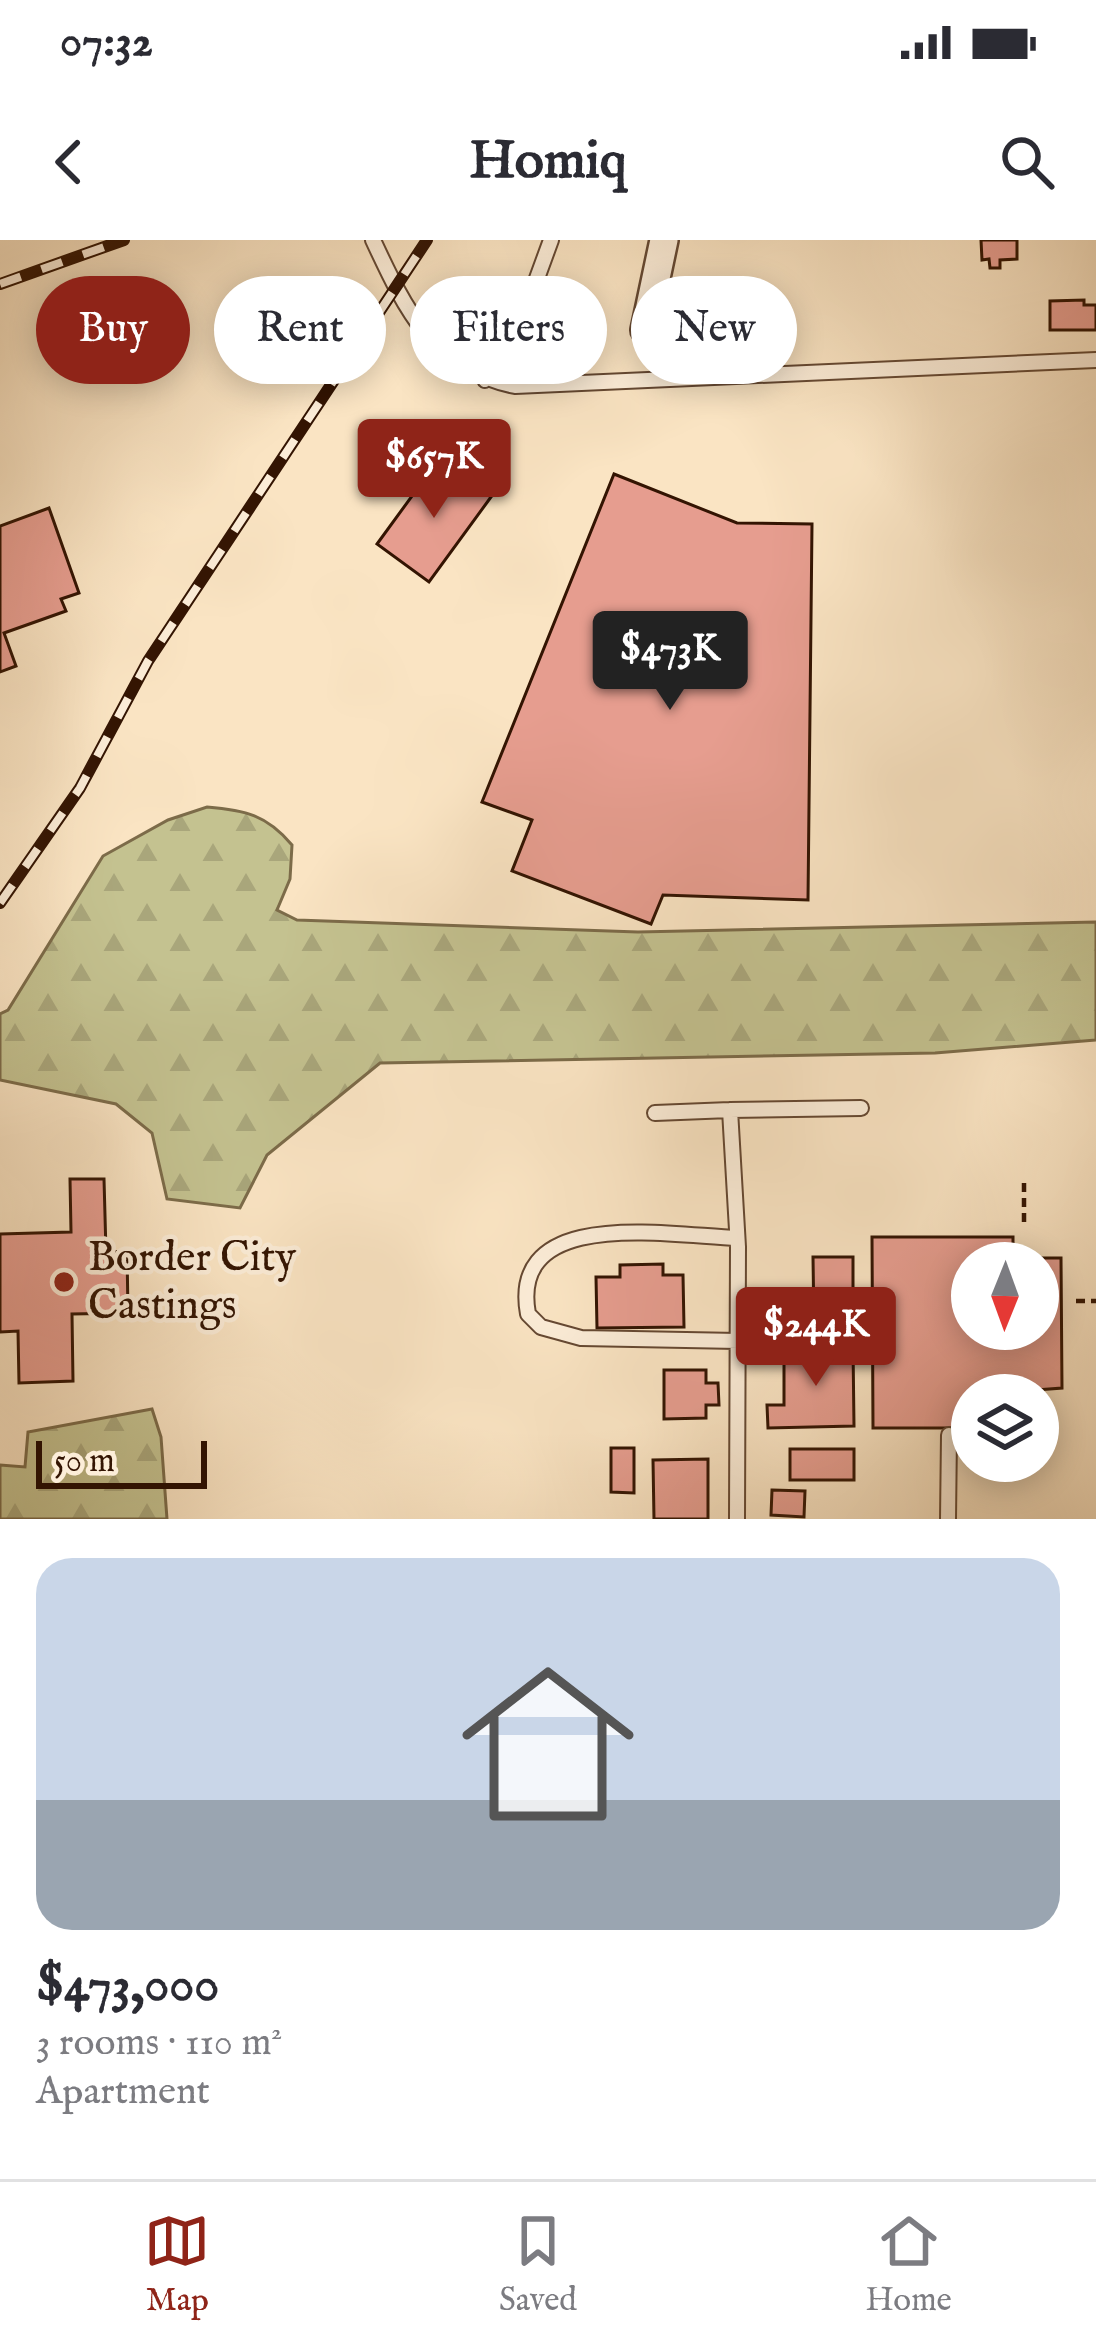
<!DOCTYPE html>
<html lang="en">
<head>
<meta charset="utf-8">
<style>
	:root { --surface:#fff; --page:#f2f2f3; --text:#2b2b33; --muted:#7c7c81; --line:#e1e1e2; --accent:#8f2418 }
	body { margin:0; font-family:"IM FELL English",serif; background:var(--page); color:var(--text); height:100vh; display:flex; flex-direction:column; font-size:45px; white-space:nowrap }
	* { box-sizing:border-box; margin:0 }
	p { font-size:39px; color:var(--muted) }
	.icon { flex:none; width:66px; height:66px; fill:none; stroke:currentColor; stroke-width:2; stroke-linecap:round; stroke-linejoin:round }
	.map { position:relative; height:1279px; overflow:hidden }
	.details { display:flex; flex-direction:column; background:var(--surface); flex:1 }
	.details>* { flex:none }
	.hud { position:absolute; left:36px; top:36px; width:1026px; height:108px; display:flex; gap:24px }
	.needle { width:78px; rotate:181deg }
	.buttons { position:absolute; left:951px; top:1002px; display:grid; gap:24px }
	.buttons a { display:grid; place-items:center; width:108px; height:108px; border-radius:50%; background:var(--surface); box-shadow:0 6px 30px #0003; font-size:60px }
	.scale { position:absolute; left:36px; bottom:30px; width:171px; box-sizing:border-box; padding-left:12px; border:6px solid #331402; border-top:0; font-size:33px; line-height:42px; white-space:nowrap; color:#331402; -webkit-text-stroke:9px #fcedd8; paint-order:stroke }
	.price { position:absolute; translate:-50% -102px; padding:0 27px; border-radius:12px; background:var(--accent); color:#fff; font-size:39px; line-height:78px; filter:drop-shadow(0 3px 6px #0008) }
	.price::after { content:''; position:absolute; left:50%; top:72px; width:36px; height:27px; margin-left:-18px; background:inherit; clip-path:polygon(0 0,100% 0,50% 100%) }
	.price.on { background:#222; color:#fff }
	ul { padding:0; list-style:none }
	li { display:grid; align-content:center; gap:24px; height:636px; padding:0 36px }
	li+li { border-top:3px solid var(--line) }
	li span { display:grid; place-items:center; height:372px; border-radius:36px; color:#555 }
	li>.icon { margin-inline-start:auto }
	span .icon { width:216px; height:216px; fill:#fffc; stroke-width:1 }
	li b { font-size:51px }
	.tag { padding:0 42px; border-radius:54px; background:var(--surface); box-shadow:0 6px 30px #0003; font-size:42px; line-height:108px }
	.tag.on { background:var(--accent); color:#fff }
	.status { display:flex; justify-content:space-between; align-items:center; height:84px; padding:0 60px; background:var(--surface); direction:ltr }
	.status svg { height:33px; fill:currentColor }
	header { display:flex; justify-content:space-between; align-items:center; height:156px; padding:0 36px; background:var(--surface); font-size:54px; font-weight:800 }
	.menu { display:flex; justify-content:space-around; align-items:center; height:168px; border-top:3px solid var(--line); background:var(--surface); font-size:33px; color:var(--muted) }
	.menu a { display:grid; justify-items:center; gap:6px }
	.menu .on { color:var(--accent) }
	.map>svg:first-child { display:block }
	.forest { fill:url(#forest-firs); stroke:#7c6b49; stroke-width:3 }
	.building { fill:#e69d8f; stroke:#331402; stroke-width:3; fill-rule:evenodd }
	.lines { fill:none; stroke-linecap:round; stroke-linejoin:round }
	.lane-casing { stroke:#654832; stroke-width:18 }
	.street-casing { stroke:#654832; stroke-width:32 }
	.path { stroke:#331402; stroke-width:4.5; stroke-dasharray:9 6; stroke-linecap:butt }
	.lane { stroke:#fcedd8; stroke-width:14 }
	.street { stroke:#fcedd8; stroke-width:27 }
	.rail-casing { stroke:#331402; stroke-width:12 }
	.rail { stroke:#fcedd8; stroke-width:8; stroke-dasharray:22; stroke-linecap:butt }
	.poi-dot { fill:#8f2418; stroke:#fcedd8; stroke-width:4.5 }
	.labels { text-anchor:middle; dominant-baseline:central; stroke-width:9; stroke-linejoin:round; paint-order:stroke }
	.poi-label { font-size:42px; fill:#331402; stroke:#fcedd8; text-anchor:start }
</style>
</head>
<body>
<div class="status"><b>07:32</b><svg viewBox="0 0 49 12"><path d="M0 12V9h3v3zM5 12V6h3v6zM10 12V3h3v9zM15 12V0h3v12zM26 1h20v11H26zM47 4h2v5h-2z"/></svg></div>
<header><svg class="icon" aria-label="back" viewBox="0 0 24 24"><path d="M15 5l-7 7 7 7"/></svg>Homiq<svg class="icon" aria-label="search" viewBox="0 0 24 24"><circle cx="10" cy="10" r="6"/><path d="M15 15l6 6"/></svg></header>
<div class="map">
<svg width="1096" height="1279" viewBox="0 0 1096 1279">
	<defs>
		<pattern id="forest-firs" width="22" height="20" patternUnits="userSpaceOnUse" patternTransform="scale(3)"><rect width="22" height="20" fill="#c4c290"/><path d="M5 1l3.5 6h-7zM16 11l3.5 6h-7z" fill="#a9a67b"/></pattern>
	</defs>
	<rect width="100%" height="100%" fill="#fae4c3"/>
	<filter id="stains"><feTurbulence type="fractalNoise" baseFrequency=".00167" numOctaves="4"/><feColorMatrix values="0 0 0 0 .2 0 0 0 0 .09 0 0 0 0 .02 0 0 0 .5 -.17"/></filter>
	<radialGradient id="worn" r=".72"><stop offset=".6" stop-color="#630" stop-opacity="0"/><stop offset="1" stop-color="#630" stop-opacity=".3"/></radialGradient>
	<path class="forest" d="M 207,567 C 245,570 267,575 292,605 L 290,639 L 277,670 L 297,680 L 638,692 L 1096,682 L 1096,800 L 935,813 L 380,823 L 267,915 L 240,968 L 167,959 L 152,893 L 116,864 L 0,840 L 0,774 L 8,770 L 103,616 L 168,580 Z
		M 152,1169 L 161,1197 L 167,1279 L 0,1279 L 0,1225 L 25,1227 L 28,1192 Z"/>
	<path class="building" d="M 981,0 L 1017,0 L 1017,19 L 1000,20 L 1000,28 L 990,28 L 989,19 L 982,20 Z
		M 730,47 L 761,47 L 761,100 L 733,100 L 732,82 L 725,82 Z
		M 1084,60 L 1084,65 L 1096,65 L 1096,90 L 1050,90 L 1050,61 Z
		M 439,219 L 491,257 L 429,342 L 377,304 Z
		M 614,234 L 737,283 L 812,284 L 808,660 L 663,655 L 651,684 L 512,631 L 532,580 L 482,562 Z
		M 49,268 L 79,353 L 61,359 L 66,371 L 4,393 L 16,426 L 0,432 L 0,286 Z
		M 70,939 L 104,939 L 106,1012 L 127,1011 L 128,1073 L 72,1074 L 73,1141 L 19,1143 L 18,1091 L 0,1092 L 0,994 L 71,992 Z
		M 872,997 L 1013,997 L 1013,1018 L 1061,1018 L 1062,1148 L 972,1155 L 972,1188 L 873,1188 ZM 972,1023 L 1038,1023 L 1038,1089 L 972,1089 Z
		M 813,1017 L 853,1017 L 853,1085 L 814,1085 Z
		M 663,1024 L 663,1035 L 683,1035 L 684,1087 L 597,1088 L 596,1037 L 620,1037 L 620,1025 Z
		M 784,1107 L 853,1107 L 854,1186 L 768,1188 L 767,1165 L 784,1165 Z
		M 664,1130 L 706,1130 L 706,1143 L 718,1143 L 719,1165 L 706,1165 L 706,1178 L 664,1179 Z
		M 611,1208 L 634,1208 L 634,1253 L 611,1252 Z
		M 790,1209 L 854,1209 L 854,1240 L 790,1240 Z
		M 708,1219 L 708,1279 L 654,1279 L 653,1220 Z
		M 772,1250 L 805,1251 L 804,1277 L 771,1275 Z"/>
	<g class="lines">
		<g class="lane-casing">
			<path id="lane" d="M 373,0 C 406,71 434,130 515,146 L 1096,120
				M 485,140 L 532,52 L 551,0
				M 655,873 L 730,870
				M 737,998 C 672,996 508,965 528,1074 L 541,1087 L 581,1098 L 738,1101
				M 737,1279 L 738,1007 L 730,870 L 861,868
				M 948,1279 L 949,1195"/>
		</g>
		<g class="street-casing">
			<path id="street" d="M 645,90 L 664,0"/>
		</g>
		<path class="path" d="M 1024,982 L 1024,938
			M 1076,1061 L 1096,1061"/>
		<use href="#lane" class="lane"/>
		<use href="#street" class="street"/>
		<g class="rail-casing">
			<path id="rail" d="M 0,44 L 124,0
				M 0,663 L 80,548 L 148,421 L 427,0"/>
		</g>
		<use href="#rail" class="rail"/>
	</g>
	<circle class="poi-dot" cx="64" cy="1042" r="12"/>
	<g class="labels">
		<g class="poi-label">
			<text x="88" y="1018">Border City<tspan x="88" dy="48">Castings</tspan></text>
		</g>
	</g>
	<rect width="100%" height="100%" filter="url(#stains)"/>
	<rect width="100%" height="100%" fill="url(#worn)"/>
</svg>
<div class="buttons">
<a><svg class="needle" viewBox="-14 -14 28 28"><path d="M0-13l5 13h-10z" fill="#e53935"/><path d="M0 13l5-13h-10z" fill="#7c7c81"/></svg></a>
<a><svg class="icon" aria-label="layers" viewBox="0 0 24 24"><path d="M12 4l9 5-9 5-9-5zM3 14l9 5 9-5"/></svg></a>
</div>
<div class="scale">50 m</div>
<b class="price" style="left:434px;top:281px">$657K</b>
<b class="price on" style="left:670px;top:473px">$473K</b>
<b class="price" style="left:816px;top:1149px">$244K</b>
<div class="hud">
<a class="tag on">Buy</a>
<a class="tag">Rent</a>
<a class="tag">Filters</a>
<a class="tag">New</a>
</div>
</div>
<section class="details">
<ul>
<li><span style="background:linear-gradient(#c9d6e8 65%,#9aa5b1 0)"><svg class="icon" aria-label="home" viewBox="0 0 24 24"><path d="M3 11l9-7 9 7M6 9v11h12V9"/></svg></span><div><b>$473,000</b><p>3 rooms · 110 m²</p><p>Apartment</p></div></li>
</ul>
</section>
<nav class="menu">
<a class="on"><svg class="icon" aria-label="map" viewBox="0 0 24 24"><path d="M3 6l6-2 6 2 6-2v14l-6 2-6-2-6 2zM9 4v14M15 6v14"/></svg>Map</a>
<a><svg class="icon" aria-label="saved" viewBox="0 0 24 24"><path d="M7 4h10v16l-5-4-5 4z"/></svg>Saved</a>
<a><svg class="icon" aria-label="home" viewBox="0 0 24 24"><path d="M3 11l9-7 9 7M6 9v11h12V9"/></svg>Home</a>
</nav>
</body>
</html>
